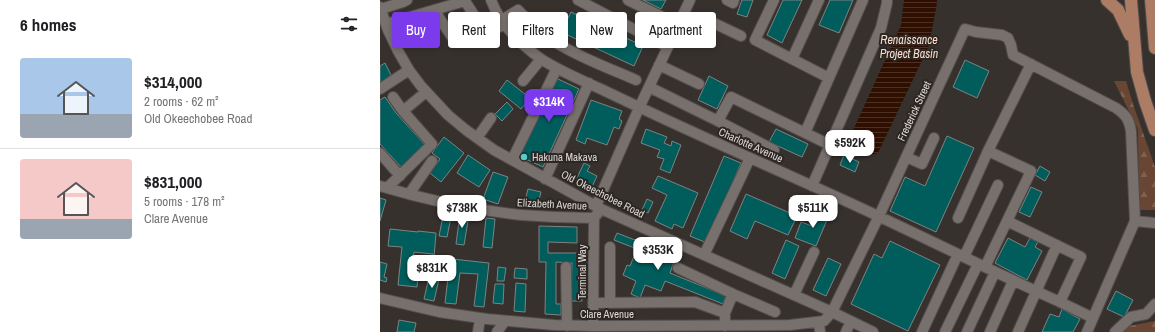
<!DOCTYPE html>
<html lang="en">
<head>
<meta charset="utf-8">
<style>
	:root { --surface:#fff; --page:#f2f2f2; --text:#202124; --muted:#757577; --line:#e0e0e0; --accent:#7c3aed }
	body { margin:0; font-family:"Archivo Narrow",sans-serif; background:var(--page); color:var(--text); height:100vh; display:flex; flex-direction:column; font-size:15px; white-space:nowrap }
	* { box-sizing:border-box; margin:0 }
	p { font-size:13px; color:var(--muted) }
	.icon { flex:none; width:22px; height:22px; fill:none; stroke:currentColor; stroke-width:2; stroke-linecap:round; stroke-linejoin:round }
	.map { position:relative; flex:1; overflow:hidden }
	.sheet { display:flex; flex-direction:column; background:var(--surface); width:380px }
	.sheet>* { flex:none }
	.top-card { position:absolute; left:12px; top:12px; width:380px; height:36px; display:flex; gap:8px }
	.price { position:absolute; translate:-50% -34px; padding:0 9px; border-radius:8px; background:#fff; color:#222; font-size:13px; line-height:26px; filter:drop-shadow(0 1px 2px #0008) }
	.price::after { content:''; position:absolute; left:50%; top:24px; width:12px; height:9px; margin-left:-6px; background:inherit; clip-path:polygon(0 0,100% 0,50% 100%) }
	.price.selected { background:var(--accent); color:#fff }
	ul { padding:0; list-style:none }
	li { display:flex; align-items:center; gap:12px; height:100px; padding:0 20px }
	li+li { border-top:1px solid var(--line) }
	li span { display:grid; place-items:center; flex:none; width:112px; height:80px; border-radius:4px; color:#555 }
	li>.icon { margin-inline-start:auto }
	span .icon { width:48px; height:48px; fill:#fffc; stroke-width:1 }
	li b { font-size:17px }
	h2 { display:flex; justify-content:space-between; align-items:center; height:48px; padding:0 20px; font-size:17px }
	.tag { padding:0 14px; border-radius:4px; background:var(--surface); box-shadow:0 2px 6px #0003; font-size:14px; line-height:36px }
	.tag.selected { background:var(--accent); color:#fff }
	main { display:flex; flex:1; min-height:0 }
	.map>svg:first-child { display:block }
	.forest { fill:url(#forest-firs) }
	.water { fill:url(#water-rules) }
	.building { fill:#015d5b; stroke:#7b8383 }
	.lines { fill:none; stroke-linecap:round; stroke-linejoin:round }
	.minor-casing { stroke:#534e4c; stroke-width:12 }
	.major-casing { stroke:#534e4c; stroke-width:14 }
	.minor { stroke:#77706d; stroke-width:10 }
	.major { stroke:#ac7d64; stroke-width:12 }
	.poi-dot { fill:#54cdc8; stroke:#2d2724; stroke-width:1.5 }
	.labels { text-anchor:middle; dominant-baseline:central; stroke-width:4; stroke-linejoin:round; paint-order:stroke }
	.street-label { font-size:11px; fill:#dcd8d6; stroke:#2d2724 }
	.poi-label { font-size:11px; fill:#dcd8d6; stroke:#2d2724; text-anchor:start }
	.water-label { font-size:12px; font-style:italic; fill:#fdddcd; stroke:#2d2724 }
</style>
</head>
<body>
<main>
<section class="sheet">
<h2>6 homes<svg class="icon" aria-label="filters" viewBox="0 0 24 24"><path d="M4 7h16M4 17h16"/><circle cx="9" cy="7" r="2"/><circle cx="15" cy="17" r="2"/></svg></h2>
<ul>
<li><span style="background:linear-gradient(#a9c7e8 70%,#9aa5b1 0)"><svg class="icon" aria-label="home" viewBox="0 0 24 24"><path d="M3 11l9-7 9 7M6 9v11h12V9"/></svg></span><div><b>$314,000</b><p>2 rooms · 62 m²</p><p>Old Okeechobee Road</p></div></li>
<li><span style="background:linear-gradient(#f6c9c9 75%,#9aa5b1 0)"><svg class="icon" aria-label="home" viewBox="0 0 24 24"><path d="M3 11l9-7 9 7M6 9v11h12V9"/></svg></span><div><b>$831,000</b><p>5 rooms · 178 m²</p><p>Clare Avenue</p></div></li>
</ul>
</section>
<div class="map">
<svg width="775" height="332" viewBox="0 0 775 332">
	<defs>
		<pattern id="forest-firs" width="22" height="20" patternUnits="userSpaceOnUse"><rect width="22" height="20" fill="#694634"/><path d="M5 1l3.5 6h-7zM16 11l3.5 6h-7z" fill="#7e6051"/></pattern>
		<pattern id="water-rules" width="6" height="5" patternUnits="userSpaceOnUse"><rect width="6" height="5" fill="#2e0f00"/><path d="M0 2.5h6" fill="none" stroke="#4c3124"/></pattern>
	</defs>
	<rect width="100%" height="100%" fill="#37312e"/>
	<path class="forest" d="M 734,81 L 746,81 L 753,104 L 775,167 L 775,210 L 759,210 L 758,129 Z
		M 775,321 L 775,332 L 744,332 L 749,326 Z"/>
	<path class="water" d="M 524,0 L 557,0 L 557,3 L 549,46 L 498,153 C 483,156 471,157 470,137 L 521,25 Z"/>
	<path class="building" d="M 263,0 L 286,0 L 281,9 Z
		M 362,0 L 373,0 L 367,17 L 357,14 Z
		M 403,0 L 422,0 L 402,43 L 387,35 Z
		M 450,0 L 473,0 L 459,33 L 439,25 Z
		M 191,12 L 263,46 L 254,66 L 181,32 Z
		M 585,60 L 609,71 L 597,98 L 573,87 Z
		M 5,63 L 12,77 L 0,83 L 0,66 Z
		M 329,76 L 348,86 L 337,109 L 318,100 Z
		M 176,78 L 199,89 L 163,167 L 139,156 Z
		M 127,80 L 150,98 L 141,109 L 119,91 Z
		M 5,97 L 16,113 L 46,146 L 22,168 L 0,144 L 0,100 Z
		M 211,100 L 242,111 L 239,119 L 242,121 L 239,129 L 234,127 L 227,145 L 207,138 L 205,144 L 196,140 Z
		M 127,102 L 133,109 L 122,121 L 115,114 Z
		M 266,129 L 287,137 L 284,143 L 291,146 L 292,141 L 301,145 L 290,173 L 280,169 L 284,159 L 277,157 L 280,150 L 261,143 Z
		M 396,129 L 428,144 L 422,157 L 389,142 Z
		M 567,136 L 594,148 L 556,232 L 510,211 L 525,177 L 545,186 Z
		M 64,137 L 84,153 L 61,182 L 50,173 L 60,159 L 52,153 Z
		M 88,155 L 110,170 L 99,187 L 77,173 Z
		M 464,155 L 479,162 L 475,172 L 460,165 Z
		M 344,156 L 361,163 L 327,243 L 310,236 Z
		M 204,163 L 210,166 L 207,171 L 217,176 L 211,189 L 195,182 Z
		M 660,166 L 670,172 L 665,181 L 655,175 Z
		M 113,172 L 128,177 L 118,204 L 103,199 Z
		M 278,176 L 318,193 L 303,228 L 294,224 L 292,229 L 275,221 L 287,195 L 272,188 Z
		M 651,187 L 662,192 L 650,217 L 639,212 Z
		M 148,189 L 161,192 L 157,208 L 144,205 Z
		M 366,194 L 417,216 L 408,235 L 375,221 L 367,239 L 350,231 Z
		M 0,198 L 6,200 L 0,221 Z
		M 267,199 L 273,202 L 268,213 L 262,210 Z
		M 439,210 L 449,215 L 436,246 L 415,238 L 421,222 L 432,226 Z
		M 80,214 L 89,215 L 84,245 L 76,244 Z
		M 63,216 L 71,217 L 67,237 L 59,236 Z
		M 106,218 L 115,219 L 112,248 L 103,247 Z
		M 159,226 L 197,227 L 197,243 L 168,242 L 168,253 L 202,253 L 202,301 L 191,301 L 192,263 L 176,262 L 176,304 L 181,304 L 181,315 L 165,314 L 166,262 L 159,262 Z
		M 10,229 L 38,232 L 38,231 L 56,233 L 54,257 L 109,263 L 104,307 L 94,306 L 98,274 L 80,273 L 76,304 L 65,303 L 69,269 L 51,267 L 53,254 L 34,252 L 33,259 L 40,260 L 37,287 L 18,285 L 22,247 L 8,246 Z
		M 237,233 L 296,256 L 290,273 L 346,296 L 343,304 L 285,281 L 281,291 L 265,285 L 260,298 L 251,294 L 256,281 L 243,275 L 247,265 L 250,266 L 257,249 L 234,240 Z
		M 628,238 L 645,247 L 650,238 L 658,242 L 655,247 L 662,251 L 647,280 L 615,263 Z
		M 406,240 L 419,246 L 405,279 L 392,273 Z
		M 510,241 L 560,265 L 528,331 L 471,304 L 494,254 L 502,258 Z
		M 448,258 L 461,264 L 446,296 L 433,290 Z
		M 0,262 L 7,264 L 4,277 L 7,278 L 6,282 L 0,280 Z
		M 118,267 L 126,268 L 124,281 L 117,281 Z
		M 135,268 L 147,269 L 147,279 L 134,278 Z
		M 49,277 L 59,279 L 54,301 L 44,299 Z
		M 136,283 L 146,284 L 145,312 L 134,311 Z
		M 115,284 L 124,284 L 123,304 L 113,303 Z
		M 736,291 L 753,300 L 744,317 L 727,309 Z
		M 682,309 L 700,319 L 693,332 L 662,332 L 670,314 L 679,317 Z
		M 19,320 L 36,323 L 34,332 L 17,332 Z"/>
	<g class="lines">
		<g class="minor-casing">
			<path id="minor" d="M 111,0 C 120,24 140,44 161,59 C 181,72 204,81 225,91 C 273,114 321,136 368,157 C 412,177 456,196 500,217 C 560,245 620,275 680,302 L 701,257 L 627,221 L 605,267
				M 198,0 L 288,47
				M 248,0 L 315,33 L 323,18 L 361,36
				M 347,0 L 353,3 L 354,0
				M 394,0 L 375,40 L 449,78 L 425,133
				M 0,7 L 8,30 L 18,51 L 29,70 L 41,86 L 68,115 L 86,130 L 114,150 L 221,209 L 452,312 L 493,332
				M 1,9 L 23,2 L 27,0
				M 54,10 L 74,40 L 100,25
				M 122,20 L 138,10 C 150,22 161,34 175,42 C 200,58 229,68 256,80
				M 6,24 L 85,1 L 106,34 L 125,24
				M 412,59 L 439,0
				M 279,65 L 319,84
				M 449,78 L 483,0
				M 143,81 L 161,59
				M 269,87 L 338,121
				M 0,89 L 29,70
				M 13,97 L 23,111 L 46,92
				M 97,138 L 111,118
				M 394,150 L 338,121 L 351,97 L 450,145
				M 608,151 L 651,64
				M 0,153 L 20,176
				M 526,157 L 542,164 L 554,138
				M 132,160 L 177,68
				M 165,179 L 209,83
				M 0,186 C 46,200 93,210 141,215 C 165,217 190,218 214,218 L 221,209
				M 432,186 L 501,28 L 507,3 L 507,0
				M 7,188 L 52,144 L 23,111
				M 29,194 L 52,161
				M 216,206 L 259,108 L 310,0
				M 578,218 L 608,151 L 651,171 L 627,221
				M 324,255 L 370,158
				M 584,257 L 618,185
				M 186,267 L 187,326
				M 298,268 L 353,294
				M 414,295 L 434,252
				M 0,298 L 59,312 L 107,319 L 174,325 L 213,326 L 410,325 L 444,321 L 452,312 L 499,216 L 585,29 L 596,32 L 622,35 L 628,38 L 631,45 L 633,55 L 736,108 C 746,115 749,119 751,131 L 755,221 L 775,223
				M 230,302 L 230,247
				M 680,302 L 713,318 L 707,332
				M 213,303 L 315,302 L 345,313 L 345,326
				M 345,313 L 353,294 L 395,312
				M 713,318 L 755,221
				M 439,322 L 440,332
				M 213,326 L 214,218
				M 98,332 L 100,318
				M 117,332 L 125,321
				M 466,332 L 471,321
				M 542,332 L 578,254
				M 565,332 L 598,264
				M 587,332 L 615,272
				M 610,332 L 633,281
				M 638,332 L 677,245
				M 735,332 L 751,317 L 766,314 L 775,304"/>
		</g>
		<g class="major-casing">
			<path id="major" d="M 727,0 L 738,10 L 750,35
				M 751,0 L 757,72 L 765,101 L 775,130
				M 771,0 L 775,48"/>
		</g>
		<use href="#minor" class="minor"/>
		<use href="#major" class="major"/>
	</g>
	<circle class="poi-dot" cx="144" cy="157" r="4"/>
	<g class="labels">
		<g class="street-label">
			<text transform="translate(534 111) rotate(-65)">Frederick Street</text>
			<text transform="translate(371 145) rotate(24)">Charlotte Avenue</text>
			<text transform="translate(223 194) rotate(27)">Old Okeechobee Road</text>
			<text transform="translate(172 204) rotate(3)">Elizabeth Avenue</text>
			<text transform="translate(202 272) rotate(-90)">Terminal Way</text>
			<text x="227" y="314">Clare Avenue</text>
		</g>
		<g class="poi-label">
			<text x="152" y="157">Hakuna Makava</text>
		</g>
		<g class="water-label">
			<text x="529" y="40">Renaissance<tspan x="529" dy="14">Project Basin</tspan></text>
		</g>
	</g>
</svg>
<b class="price selected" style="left:169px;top:123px">$314K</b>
<b class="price" style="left:470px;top:164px">$592K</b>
<b class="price" style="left:82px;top:229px">$738K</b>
<b class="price" style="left:433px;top:229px">$511K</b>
<b class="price" style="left:278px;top:271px">$353K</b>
<b class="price" style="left:52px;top:289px">$831K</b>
<div class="top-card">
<a class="tag selected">Buy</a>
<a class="tag">Rent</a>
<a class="tag">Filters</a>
<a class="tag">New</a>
<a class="tag">Apartment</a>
</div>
</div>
</main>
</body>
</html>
